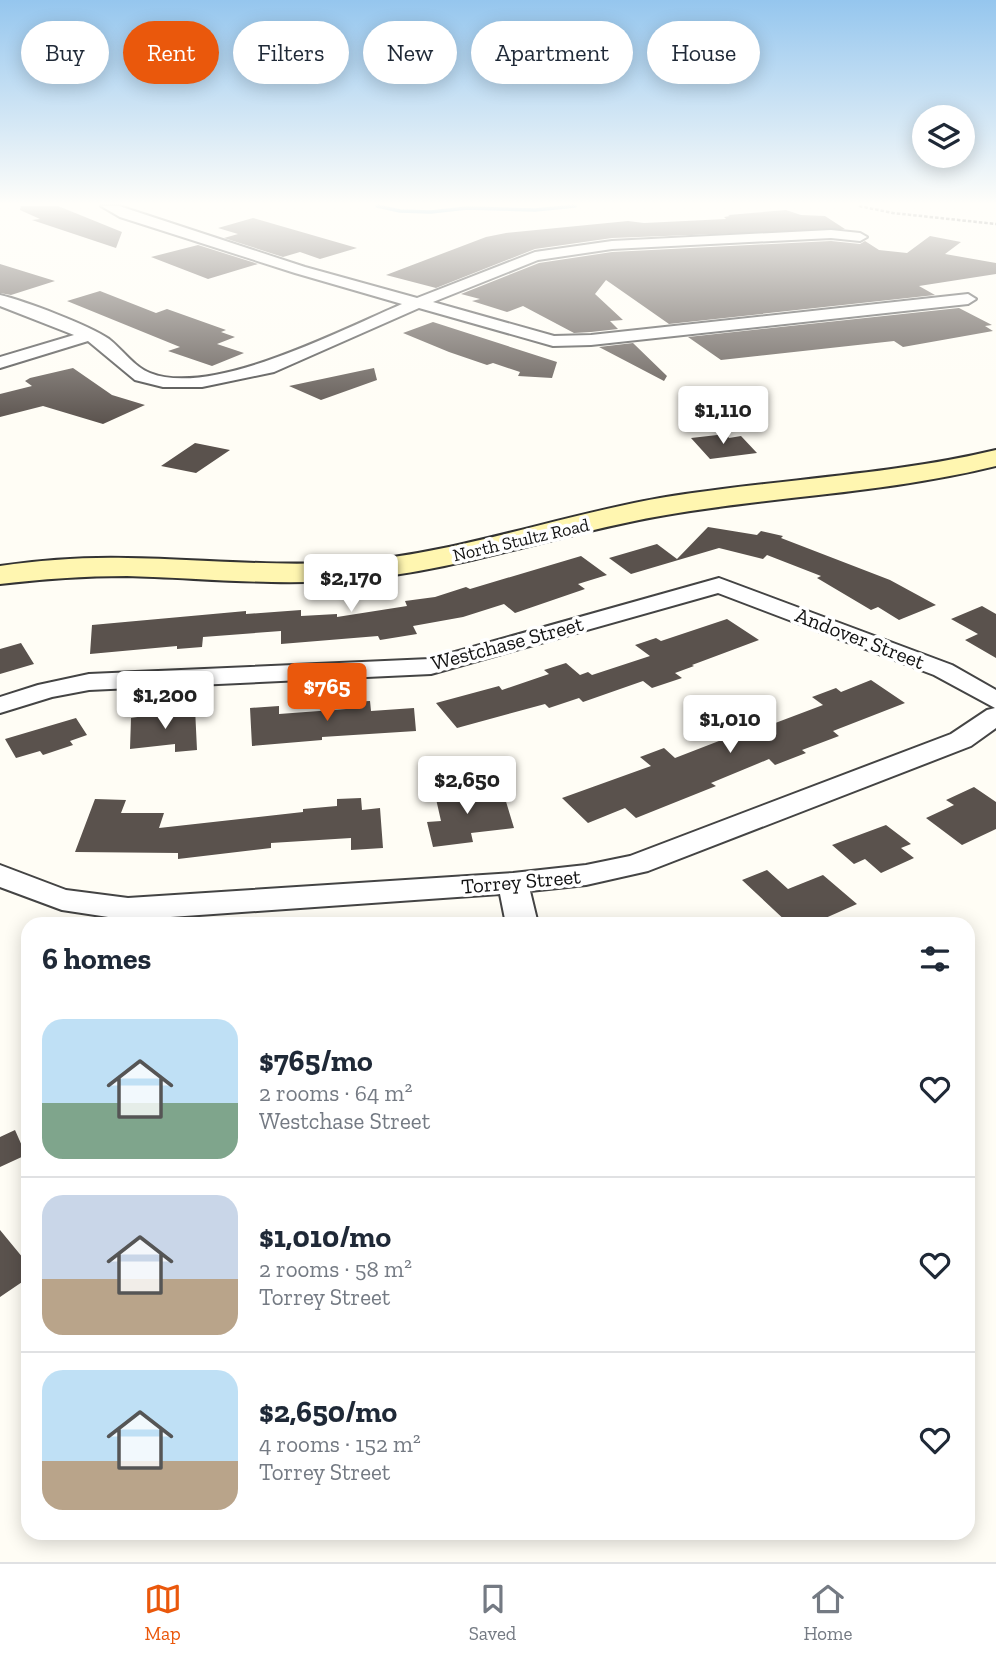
<!DOCTYPE html>
<html lang="en">
<head>
<meta charset="utf-8">
<style>
	:root { --surface:#fff; --page:#f6f6f7; --text:#1f2937; --muted:#747a83; --line:#e0e1e3; --accent:#ea580c }
	body { margin:0; font-family:"Zilla Slab",serif; background:var(--page); color:var(--text); height:100vh; display:flex; flex-direction:column; font-size:26px; white-space:nowrap }
	* { box-sizing:border-box; margin:0 }
	p { font-size:23px; color:var(--muted) }
	.icon { flex:none; width:38px; height:38px; fill:none; stroke:currentColor; stroke-width:2; stroke-linecap:round; stroke-linejoin:round }
	.map { position:relative; flex:1; overflow:hidden }
	.drawer { position:absolute; left:21px; top:917px; width:954px; height:623px; display:flex; flex-direction:column; background:var(--surface); border-radius:21px; box-shadow:0 4px 18px #0003 }
	.drawer>* { flex:none }
	.guide { position:absolute; left:21px; top:21px; width:956px; height:63px; display:flex; gap:14px }
	.tools { position:absolute; left:912px; top:105px; display:grid; gap:14px }
	.tools a { display:grid; place-items:center; width:63px; height:63px; border-radius:50%; background:var(--surface); box-shadow:0 4px 18px #0003; font-size:35px }
	.price { position:absolute; translate:-50% -60px; padding:0 16px; border-radius:7px; background:#fff; color:#222; font-size:23px; line-height:46px; filter:drop-shadow(0 2px 4px #0008) }
	.price::after { content:''; position:absolute; left:50%; top:42px; width:21px; height:16px; margin-left:-10px; background:inherit; clip-path:polygon(0 0,100% 0,50% 100%) }
	.price.on { background:var(--accent); color:#fff }
	ul { padding:0; list-style:none }
	li { display:flex; align-items:center; gap:21px; height:175px; padding:0 21px }
	li+li { border-top:2px solid var(--line) }
	li span { display:grid; place-items:center; flex:none; width:196px; height:140px; border-radius:21px; color:#555 }
	li>.icon { margin-inline-start:auto }
	span .icon { width:84px; height:84px; fill:#fffc; stroke-width:1 }
	li b { font-size:30px }
	h2 { display:flex; justify-content:space-between; align-items:center; height:84px; padding:0 21px; font-size:30px }
	.pill { padding:0 24px; border-radius:32px; background:var(--surface); box-shadow:0 4px 18px #0003; font-size:24px; line-height:63px }
	.pill.on { background:var(--accent); color:#fff }
	.dock { display:flex; justify-content:space-around; align-items:center; height:98px; border-top:2px solid var(--line); background:var(--surface); font-size:19px; color:var(--muted) }
	.dock a { display:grid; justify-items:center; gap:4px }
	.dock .on { color:var(--accent) }
	.map>svg:first-child { display:block }
	.lines { fill:none; stroke-linecap:round; stroke-linejoin:round }
	.stream { stroke:#3f96cf; stroke-width:3.5 }
	.building { fill:#5a524d }
	.street-casing { stroke:#444; stroke-width:4 }
	.secondary-casing { stroke:#333; stroke-width:4 }
	.path { stroke:#333; stroke-width:2.5; stroke-dasharray:3.5 2; stroke-linecap:butt }
	.street { fill:#fff; fill-rule:evenodd }
	.secondary { fill:#fff6b0; fill-rule:evenodd }
	.labels { text-anchor:middle; dominant-baseline:central; stroke-width:7; stroke-linejoin:round; paint-order:stroke }
	.far-street-label { font-size:18px; fill:#111; stroke:#fff }
	.street-label { font-size:21px; fill:#111; stroke:#fff }
</style>
</head>
<body>
<div class="map">
<svg width="996" height="1562" viewBox="0 0 996 1562">
	<rect width="100%" height="100%" fill="#fffdf5"/>
	<g class="lines">
		<path class="stream" d="M 377,206 L 400,211 L 431,212 L 467,208 L 535,210 L 575,206"/>
	</g>
	<path class="building" d="M 21,206 L 58,206 L 122,232 L 116,248 L 32,220 L 40,219 L 20,210 Z
		M 786,210 L 801,215 L 825,216 L 845,229 L 612,238 L 535,249 L 436,288 L 386,275 L 486,237 L 506,233 L 628,221 L 644,223 L 726,219 L 724,217 L 730,216 L 728,215 Z
		M 253,218 L 357,248 L 320,259 L 300,252 L 283,257 L 224,238 L 238,234 L 218,228 Z
		M 930,236 L 961,242 L 945,254 L 996,263 L 996,274 L 919,286 L 935,295 L 669,324 L 606,280 L 595,294 L 623,320 L 610,321 L 618,329 L 591,332 L 574,333 L 523,306 L 507,312 L 472,301 L 480,299 L 461,294 L 539,263 L 612,252 L 831,241 L 860,244 L 865,241 L 879,250 L 907,253 Z
		M 198,245 L 258,264 L 208,279 L 151,257 Z
		M 0,264 L 55,281 L 11,295 L 0,293 Z
		M 100,291 L 156,313 L 167,309 L 226,330 L 221,332 L 235,337 L 217,344 L 244,353 L 212,366 L 168,351 L 180,347 L 67,301 Z
		M 959,308 L 992,325 L 985,326 L 993,331 L 903,347 L 894,341 L 721,360 L 688,337 Z
		M 433,322 L 557,362 L 552,378 L 518,376 L 520,372 L 493,363 L 487,365 L 449,352 L 403,333 Z
		M 633,343 L 667,376 L 664,381 L 599,347 Z
		M 73,368 L 112,395 L 145,405 L 103,424 L 43,406 L 0,417 L 0,394 L 32,386 L 25,381 L 30,378 Z
		M 374,368 L 377,380 L 321,400 L 289,386 Z
		M 726,434 L 729,438 L 741,436 L 757,453 L 710,459 L 691,438 Z
		M 195,443 L 230,450 L 196,473 L 161,466 Z
		M 708,527 L 757,535 L 761,531 L 783,536 L 781,538 L 890,580 L 936,605 L 899,620 L 878,607 L 871,610 L 817,578 L 821,576 L 767,555 L 763,559 L 719,548 L 631,574 L 609,558 L 657,544 L 677,559 Z
		M 581,556 L 607,575 L 578,584 L 585,589 L 515,613 L 504,604 L 463,617 L 413,626 L 417,634 L 380,640 L 378,636 L 281,644 L 281,631 L 203,637 L 202,647 L 177,649 L 177,646 L 90,654 L 92,625 L 246,611 L 246,614 L 301,610 L 301,616 L 337,614 L 337,617 L 407,606 L 405,601 L 435,597 L 466,587 L 470,589 Z
		M 982,606 L 996,614 L 996,658 L 965,640 L 978,634 L 951,619 Z
		M 727,619 L 759,640 L 692,665 L 694,666 L 675,673 L 682,678 L 652,688 L 643,681 L 583,702 L 579,698 L 549,708 L 545,704 L 457,728 L 436,703 L 499,686 L 502,690 L 549,674 L 544,670 L 566,663 L 580,675 L 588,672 L 592,675 L 650,656 L 635,645 L 656,638 L 661,641 Z
		M 21,643 L 34,664 L 0,674 L 0,649 Z
		M 871,680 L 905,703 L 833,731 L 839,736 L 802,750 L 806,753 L 775,765 L 769,759 L 711,783 L 716,786 L 636,818 L 625,808 L 588,823 L 562,798 L 651,766 L 640,757 L 664,748 L 675,758 L 737,734 L 727,726 L 750,718 L 762,728 L 823,705 L 812,697 L 836,688 L 841,692 Z
		M 370,701 L 371,711 L 414,708 L 416,731 L 322,737 L 322,740 L 252,746 L 250,708 L 279,706 L 279,714 L 346,709 L 346,702 Z
		M 195,708 L 197,750 L 175,752 L 175,744 L 130,749 L 131,718 Z
		M 76,718 L 87,735 L 70,741 L 73,745 L 43,755 L 40,751 L 16,758 L 5,739 Z
		M 468,786 L 472,799 L 504,795 L 514,828 L 471,833 L 473,842 L 433,847 L 427,822 L 441,821 L 434,790 Z
		M 974,787 L 996,802 L 996,829 L 962,845 L 926,818 L 954,805 L 946,800 Z
		M 361,798 L 362,810 L 380,808 L 383,848 L 351,850 L 351,838 L 271,843 L 271,848 L 178,859 L 178,853 L 75,852 L 95,799 L 126,800 L 121,813 L 164,813 L 159,828 L 303,812 L 303,809 L 337,806 L 337,799 Z
		M 886,825 L 911,844 L 901,848 L 914,858 L 881,873 L 865,859 L 854,864 L 832,845 Z
		M 767,870 L 788,889 L 823,875 L 857,904 L 812,924 L 789,924 L 742,880 Z
		M 15,1130 L 26,1155 L 0,1167 L 0,1137 Z
		M 0,1230 L 28,1264 L 28,1278 L 0,1297 Z"/>
	<g class="lines">
		<g class="street-casing">
			<path id="street" d="M 101,206 L 119,206 L 305,267 L 417,298 L 535,252 L 612,241 L 831,230 L 860,233 L 867,237 L 860,241 L 831,238 L 612,249 L 538,260 L 433,302 L 554,336 L 591,335 L 968,294 L 976,299 L 968,304 L 591,345 L 553,346 L 419,308 L 274,372 L 202,387 L 163,387 L 135,380 L 88,341 L 0,368 L 0,357 L 74,335 L 0,306 L 0,295 C 25,301 89,325 109,339 C 122,349 134,367 150,373 C 212,398 343,329 402,304 L 295,273 L 120,217 Z
				M 719,578 L 952,665 L 996,690 L 996,728 L 971,746 L 648,871 L 586,885 L 530,891 L 538,924 L 506,924 L 500,894 L 128,920 L 62,910 L 0,887 L 0,865 L 66,890 L 128,898 L 513,873 L 586,865 L 630,856 L 951,734 L 987,710 L 995,708 L 934,675 L 718,593 L 431,674 L 89,690 L 52,697 L 0,713 L 0,697 L 38,685 L 89,674 L 430,659 Z"/>
		</g>
		<g class="secondary-casing">
			<path id="secondary" d="M 996,450 L 996,466 C 887,493 776,496 666,515 C 559,533 458,572 349,580 C 275,586 201,578 127,576 C 84,576 42,579 0,584 L 0,566 C 42,560 84,557 127,558 C 201,559 275,567 349,562 C 457,554 559,515 666,497 C 776,479 887,476 996,450 Z"/>
		</g>
		<path class="path" d="M 859,206 L 893,213 L 996,224"/>
		<use href="#street" class="street"/>
		<use href="#secondary" class="secondary"/>
	</g>
	<linearGradient id="sky" x2="0" y2="1"><stop stop-color="#95c6ee"/><stop offset="0.48" stop-color="#fffefa"/><stop offset="1" stop-color="#fffefa" stop-opacity="0"/></linearGradient>
	<rect width="996" height="425" fill="url(#sky)"/>
	<g class="labels">
		<g class="far-street-label">
			<text transform="translate(521 540) rotate(-13)">North Stultz Road</text>
		</g>
		<g class="street-label">
			<text transform="translate(860 638) rotate(21)">Andover Street</text>
			<text transform="translate(507 643) rotate(-15)">Westchase Street</text>
			<text transform="translate(521 881) rotate(-5)">Torrey Street</text>
		</g>
	</g>
</svg>
<div class="tools">
<a><svg class="icon" aria-label="layers" viewBox="0 0 24 24"><path d="M12 4l9 5-9 5-9-5zM3 14l9 5 9-5"/></svg></a>
</div>
<b class="price" style="left:723px;top:446px">$1,110</b>
<b class="price" style="left:351px;top:614px">$2,170</b>
<b class="price on" style="left:327px;top:723px">$765</b>
<b class="price" style="left:165px;top:731px">$1,200</b>
<b class="price" style="left:730px;top:755px">$1,010</b>
<b class="price" style="left:467px;top:816px">$2,650</b>
<div class="guide">
<a class="pill">Buy</a>
<a class="pill on">Rent</a>
<a class="pill">Filters</a>
<a class="pill">New</a>
<a class="pill">Apartment</a>
<a class="pill">House</a>
</div>
<section class="drawer">
<h2>6 homes<svg class="icon" aria-label="filters" viewBox="0 0 24 24"><path d="M4 7h16M4 17h16"/><circle cx="9" cy="7" r="2"/><circle cx="15" cy="17" r="2"/></svg></h2>
<ul>
<li><span style="background:linear-gradient(#bfe0f5 60%,#7fa58c 0)"><svg class="icon" aria-label="home" viewBox="0 0 24 24"><path d="M3 11l9-7 9 7M6 9v11h12V9"/></svg></span><div><b>$765/mo</b><p>2 rooms · 64 m²</p><p>Westchase Street</p></div><svg class="icon" aria-label="heart" viewBox="0 0 24 24"><path d="M12 20l-8-8c-3-5 5-10 8-4 3-6 11-1 8 4z"/></svg></li>
<li><span style="background:linear-gradient(#c9d6e8 60%,#b9a48a 0)"><svg class="icon" aria-label="home" viewBox="0 0 24 24"><path d="M3 11l9-7 9 7M6 9v11h12V9"/></svg></span><div><b>$1,010/mo</b><p>2 rooms · 58 m²</p><p>Torrey Street</p></div><svg class="icon" aria-label="heart" viewBox="0 0 24 24"><path d="M12 20l-8-8c-3-5 5-10 8-4 3-6 11-1 8 4z"/></svg></li>
<li><span style="background:linear-gradient(#bfe0f5 65%,#b9a48a 0)"><svg class="icon" aria-label="home" viewBox="0 0 24 24"><path d="M3 11l9-7 9 7M6 9v11h12V9"/></svg></span><div><b>$2,650/mo</b><p>4 rooms · 152 m²</p><p>Torrey Street</p></div><svg class="icon" aria-label="heart" viewBox="0 0 24 24"><path d="M12 20l-8-8c-3-5 5-10 8-4 3-6 11-1 8 4z"/></svg></li>
</ul>
</section>
</div>
<nav class="dock">
<a class="on"><svg class="icon" aria-label="map" viewBox="0 0 24 24"><path d="M3 6l6-2 6 2 6-2v14l-6 2-6-2-6 2zM9 4v14M15 6v14"/></svg>Map</a>
<a><svg class="icon" aria-label="saved" viewBox="0 0 24 24"><path d="M7 4h10v16l-5-4-5 4z"/></svg>Saved</a>
<a><svg class="icon" aria-label="home" viewBox="0 0 24 24"><path d="M3 11l9-7 9 7M6 9v11h12V9"/></svg>Home</a>
</nav>
</body>
</html>
